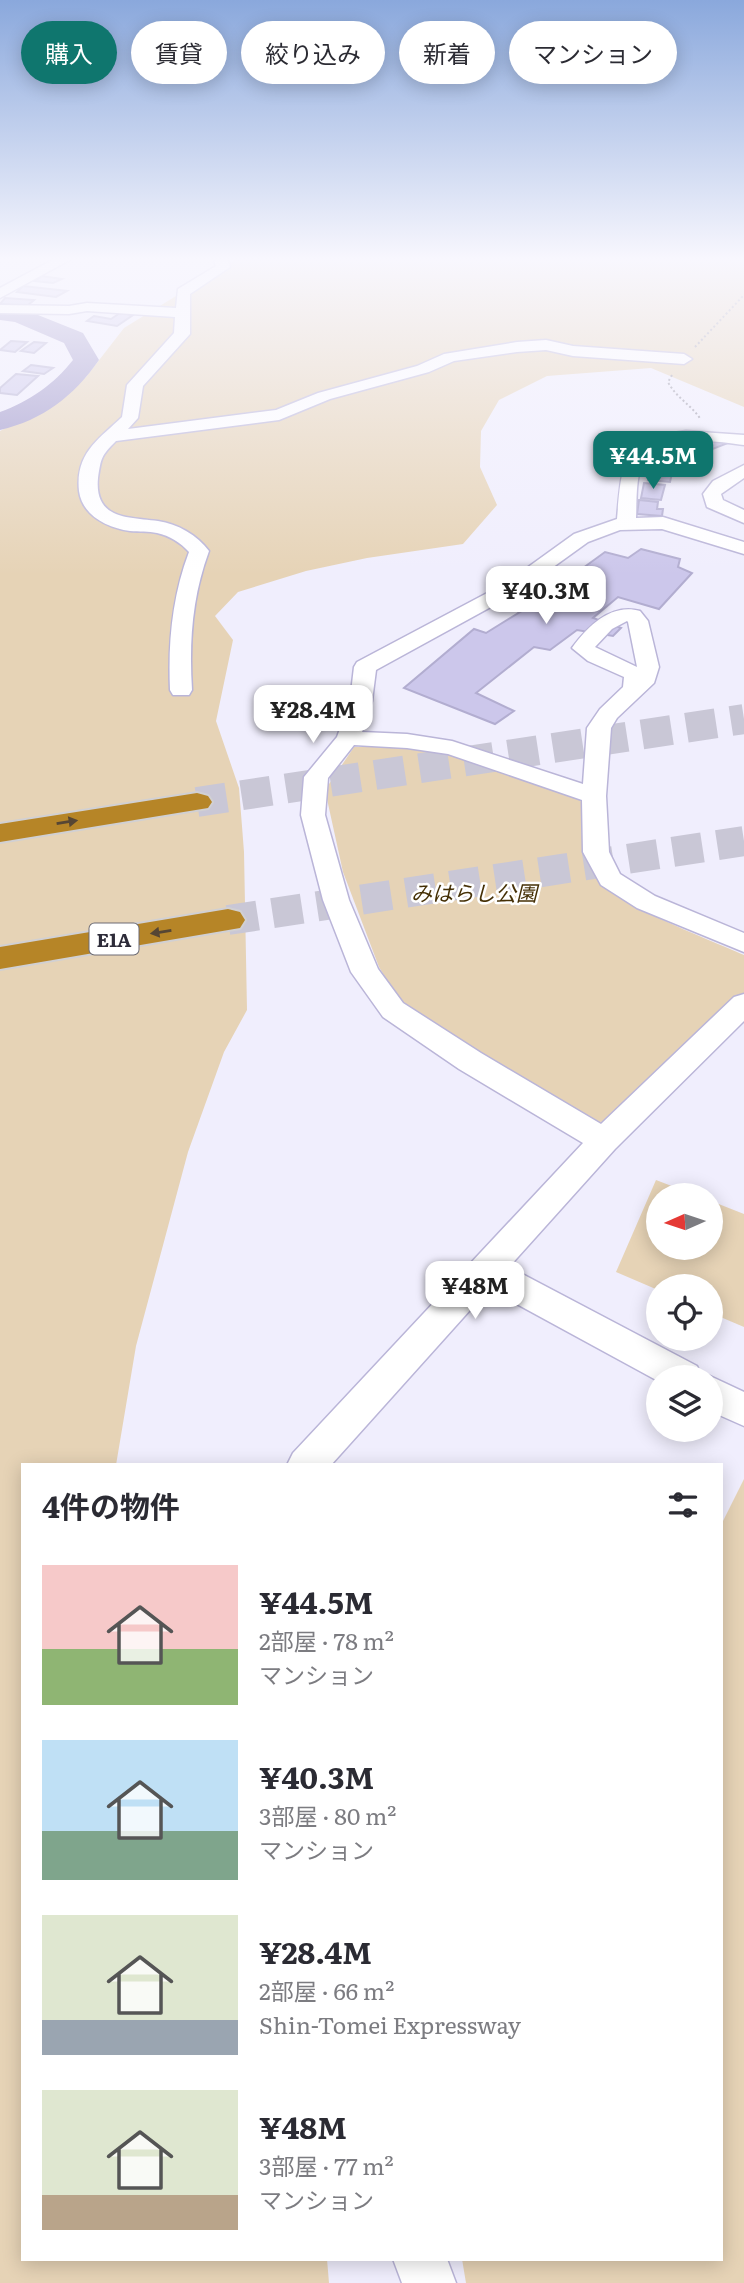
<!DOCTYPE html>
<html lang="ja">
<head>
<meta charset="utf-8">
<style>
	:root { --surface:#fff; --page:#f2f2f3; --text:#2b2b33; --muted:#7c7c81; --accent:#0f766e }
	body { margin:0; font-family:Literata,"Noto Sans JP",serif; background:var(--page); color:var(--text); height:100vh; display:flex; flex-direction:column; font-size:26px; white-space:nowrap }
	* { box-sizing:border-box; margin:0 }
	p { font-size:23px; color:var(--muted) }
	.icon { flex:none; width:38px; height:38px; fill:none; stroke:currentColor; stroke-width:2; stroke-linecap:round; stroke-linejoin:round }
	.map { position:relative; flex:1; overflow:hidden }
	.panel { position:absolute; left:21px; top:1463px; width:702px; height:798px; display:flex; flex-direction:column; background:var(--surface); border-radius:0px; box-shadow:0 4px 18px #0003 }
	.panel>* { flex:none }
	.guide { position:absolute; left:21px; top:21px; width:704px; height:63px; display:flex; gap:14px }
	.needle { width:46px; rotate:267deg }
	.controls { position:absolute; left:646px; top:1183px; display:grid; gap:14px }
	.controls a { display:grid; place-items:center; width:77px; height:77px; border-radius:50%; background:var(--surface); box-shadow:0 4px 18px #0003; font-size:35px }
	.price { position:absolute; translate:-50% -60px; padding:0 16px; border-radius:14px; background:#fff; color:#222; font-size:23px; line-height:46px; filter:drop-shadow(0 2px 4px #0008) }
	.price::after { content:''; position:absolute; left:50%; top:42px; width:21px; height:16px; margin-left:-10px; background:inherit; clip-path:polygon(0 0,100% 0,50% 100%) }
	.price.selected { background:var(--accent); color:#fff }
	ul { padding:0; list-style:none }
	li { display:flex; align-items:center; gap:21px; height:175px; padding:0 21px }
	li span { display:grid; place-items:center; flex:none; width:196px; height:140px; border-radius:0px; color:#555 }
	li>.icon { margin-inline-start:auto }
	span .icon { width:84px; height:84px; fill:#fffc; stroke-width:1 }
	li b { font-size:30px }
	h2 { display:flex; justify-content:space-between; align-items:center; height:84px; padding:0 21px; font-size:30px }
	.pill { padding:0 24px; border-radius:32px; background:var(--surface); box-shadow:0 4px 18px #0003; font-size:24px; line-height:63px }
	.pill.selected { background:var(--accent); color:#fff }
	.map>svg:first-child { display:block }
	.green { fill:#e6d3b6 }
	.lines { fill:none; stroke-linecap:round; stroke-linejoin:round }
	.river { fill:#9e96c9; fill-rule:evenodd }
	.building { fill:#ccc7eb; stroke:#b2add0; stroke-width:2 }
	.highway-tunnel { stroke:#c9c7d6; stroke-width:30; stroke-dasharray:30 15; stroke-linecap:butt }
	.minor-casing { stroke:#bab5d8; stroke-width:3 }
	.highway-casing { stroke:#d1d0d3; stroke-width:4 }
	.path { stroke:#9b99a8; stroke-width:2; stroke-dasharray:2 2.5; stroke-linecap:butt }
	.minor { fill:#fff; fill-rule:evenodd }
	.highway { fill:#b68527; fill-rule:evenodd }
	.oneway { fill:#564634 }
	.labels { text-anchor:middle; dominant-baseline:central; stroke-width:5; stroke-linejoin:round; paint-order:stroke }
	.shield { fill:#fff; stroke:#6c6b74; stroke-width:2 }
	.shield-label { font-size:19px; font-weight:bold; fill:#2d2b39 }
	.park-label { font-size:21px; font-style:italic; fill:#453006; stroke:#fff }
</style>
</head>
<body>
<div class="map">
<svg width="744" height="2283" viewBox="0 0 744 2283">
	<rect width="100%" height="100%" fill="#f0eefd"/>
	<path class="green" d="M 241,256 L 744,256 L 744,407 L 651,368 L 547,376 L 499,400 L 481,431 L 480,467 L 497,505 L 463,544 L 367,558 L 306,571 L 238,592 L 215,616 L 233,640 L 216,721 L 239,788 L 244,852 L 247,1010 L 224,1052 L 188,1152 L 136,1346 L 116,1465 L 23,1465 L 23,2259 L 327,2259 L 329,2283 L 0,2283 L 0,431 L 61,399 L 86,377 L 124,328 Z
		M 354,747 L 420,747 L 451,753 L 582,801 C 582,824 579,848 590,869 C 606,902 709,939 744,955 L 744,994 L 612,1121 L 587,1123 L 399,1000 L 379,967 L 343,872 L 325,790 Z
		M 656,1180 L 695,1195 L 658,1195 L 658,1248 L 710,1248 L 711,1201 L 744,1214 L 744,1327 L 711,1313 L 710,1286 L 658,1286 L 658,1290 L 616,1272 Z
		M 744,1479 L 744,2283 L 466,2283 L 462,2259 L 721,2259 L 721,1525 Z"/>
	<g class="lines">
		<path class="river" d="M 0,306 L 28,311 L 83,333 L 99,360 C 74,396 43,420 0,430 L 0,412 C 30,401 53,385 73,360 L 64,343 L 15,322 L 0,320 Z"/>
	</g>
	<path class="building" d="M 42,276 L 62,279 L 53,283 L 35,281 Z
		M 23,286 L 67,291 L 56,297 L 17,292 Z
		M 5,298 L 34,300 L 27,306 L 0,304 Z
		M 120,313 L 133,315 L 117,326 L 87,321 L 94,316 L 111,319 Z
		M 11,341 L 27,342 L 15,352 L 0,350 Z
		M 34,342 L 46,343 L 34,353 L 21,351 Z
		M 31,365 L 53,368 L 44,374 L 23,371 Z
		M 16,374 L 38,376 L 17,395 L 0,393 L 0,388 Z
		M 719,439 L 728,443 L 705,452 L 696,447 Z
		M 661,448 L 676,452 L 673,455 L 689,459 L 681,465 L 650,458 Z
		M 652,463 L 674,465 L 670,482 L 648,480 Z
		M 644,483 L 665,485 L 661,500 L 641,498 Z
		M 639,500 L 658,502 L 657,509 L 663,509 L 662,516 L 637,514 Z
		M 641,549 L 680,559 L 678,567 L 692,573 L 659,609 L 618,597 L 593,618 L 621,628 L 613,636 L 577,630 L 550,650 L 534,647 L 476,693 L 514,711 L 495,724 L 404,688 L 474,629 L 486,633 L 520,612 L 506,608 L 542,580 L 561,584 L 605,552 L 628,558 Z"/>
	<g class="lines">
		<path class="highway-tunnel" d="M 197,802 L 744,719
			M 228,920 L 744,841"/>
		<g class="minor-casing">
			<path id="minor" d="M 60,256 L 77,256 L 0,298 L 0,288 Z
				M 213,256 L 227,256 L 230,267 L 190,294 L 190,334 L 143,386 L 138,418 L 128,429 L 276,410 L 318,393 L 417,366 L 444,354 L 517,342 L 546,340 L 573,346 L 684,354 L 692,359 L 684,364 L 573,356 L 546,350 L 517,352 L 454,361 L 429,372 L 330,399 L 279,420 L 116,441 C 101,456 101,458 98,478 C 94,520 129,517 158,521 C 178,524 197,535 209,551 C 192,597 189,642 192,690 L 189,695 L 173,695 L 170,690 C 168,642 172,597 189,552 C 180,542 170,536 157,533 C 149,531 139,532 130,531 C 107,528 82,515 79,491 C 75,453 99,439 122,417 L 127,385 L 174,333 L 175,317 L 87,311 L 69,314 L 0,313 L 0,305 L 69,306 L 87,303 L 176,308 L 178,289 L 216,266 Z
				M 686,431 L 744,435 L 744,445 C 718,441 662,433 645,459 C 635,474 637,500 636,518 L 663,517 L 744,542 L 744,554 L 662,529 L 620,530 L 588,542 L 520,591 L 376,670 L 372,701 L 362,732 L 407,734 L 452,741 L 583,784 L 587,728 L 600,709 L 623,687 L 624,677 L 588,661 L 572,648 C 588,626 611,603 640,611 L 648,621 L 659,667 L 654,683 L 617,718 L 611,728 L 606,796 L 609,852 L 620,874 L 655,896 L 744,933 L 744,952 L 637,908 L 601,885 L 583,852 L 582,800 L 448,754 L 407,748 L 354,745 L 328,778 L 325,815 L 349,900 L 378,969 L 403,1003 L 481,1053 L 601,1124 L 734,997 L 744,994 L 744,1021 L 615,1149 L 509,1267 L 697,1366 L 702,1377 L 658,1377 L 658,1381 L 489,1289 L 331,1465 L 287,1465 L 293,1453 L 583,1143 L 459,1069 L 383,1017 L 351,972 L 323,900 L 301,815 L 304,777 L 337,737 L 350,701 L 354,667 L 357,662 L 506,583 L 574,534 L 617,519 C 622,461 622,439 686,431 ZM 627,621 L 628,622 L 637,667 L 595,647 L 612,629 Z
				M 744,465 L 744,478 L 721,494 L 723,500 L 744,510 L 744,523 L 707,507 L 703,494 L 713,481 Z
				M 710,1376 L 744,1392 L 744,1426 L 710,1411 L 710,1377 L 707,1377 Z
				M 393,2259 L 447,2259 L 456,2283 L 402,2283 Z"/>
		</g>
		<g class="highway-casing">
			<path id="highway" d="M 197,793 L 208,796 L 212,802 L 208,808 L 0,842 L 0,824 Z
				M 228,909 L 240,912 L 245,920 L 240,928 L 0,969 L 0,947 Z"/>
		</g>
		<path class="path" d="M 695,347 L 744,295
			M 672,375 L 668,382 C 676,398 692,405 701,420"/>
		<use href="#minor" class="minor"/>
		<use href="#highway" class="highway"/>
	</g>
	<defs><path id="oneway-solid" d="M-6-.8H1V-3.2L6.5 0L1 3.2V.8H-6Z" transform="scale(1.75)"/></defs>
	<g class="oneway">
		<use href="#oneway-solid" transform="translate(67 822) rotate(-9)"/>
		<use href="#oneway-solid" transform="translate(161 932) rotate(171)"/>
	</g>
	<linearGradient id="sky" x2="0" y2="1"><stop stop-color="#8aa8dc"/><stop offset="0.45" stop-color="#f8f7fe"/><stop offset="1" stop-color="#f8f7fe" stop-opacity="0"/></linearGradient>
	<rect width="744" height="575" fill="url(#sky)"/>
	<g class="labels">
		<rect class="shield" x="89.5" y="923.5" width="49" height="31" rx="5"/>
		<g class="shield-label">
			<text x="114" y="939">E1A</text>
		</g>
		<g class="park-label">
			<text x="474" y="891">みはらし公園</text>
		</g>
	</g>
</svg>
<div class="controls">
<a><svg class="needle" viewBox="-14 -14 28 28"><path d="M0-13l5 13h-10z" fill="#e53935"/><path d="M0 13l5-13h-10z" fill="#7c7c81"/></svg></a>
<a><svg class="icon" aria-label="locate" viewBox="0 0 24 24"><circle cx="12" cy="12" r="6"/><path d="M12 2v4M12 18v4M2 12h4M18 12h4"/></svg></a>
<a><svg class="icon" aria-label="layers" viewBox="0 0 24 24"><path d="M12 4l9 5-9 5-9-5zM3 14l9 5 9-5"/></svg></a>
</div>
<b class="price selected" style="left:653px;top:491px">¥44.5M</b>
<b class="price" style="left:546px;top:626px">¥40.3M</b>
<b class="price" style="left:313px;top:745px">¥28.4M</b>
<b class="price" style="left:475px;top:1321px">¥48M</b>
<div class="guide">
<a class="pill selected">購入</a>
<a class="pill">賃貸</a>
<a class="pill">絞り込み</a>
<a class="pill">新着</a>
<a class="pill">マンション</a>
</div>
<section class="panel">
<h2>4件の物件<svg class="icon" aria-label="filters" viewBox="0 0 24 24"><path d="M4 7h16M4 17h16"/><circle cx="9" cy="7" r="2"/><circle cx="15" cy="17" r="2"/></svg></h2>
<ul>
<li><span style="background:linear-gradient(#f6c9c9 60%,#8fb573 0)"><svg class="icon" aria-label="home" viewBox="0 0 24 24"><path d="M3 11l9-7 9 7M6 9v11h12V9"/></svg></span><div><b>¥44.5M</b><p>2部屋 · 78 m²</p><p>マンション</p></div></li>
<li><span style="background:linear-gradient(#bfe0f5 65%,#7fa58c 0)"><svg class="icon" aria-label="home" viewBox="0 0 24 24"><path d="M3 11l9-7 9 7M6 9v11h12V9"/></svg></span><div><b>¥40.3M</b><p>3部屋 · 80 m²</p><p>マンション</p></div></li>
<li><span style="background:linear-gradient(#dfe7d0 75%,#9aa5b1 0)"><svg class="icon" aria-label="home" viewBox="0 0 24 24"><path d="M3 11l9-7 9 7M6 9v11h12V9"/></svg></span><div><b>¥28.4M</b><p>2部屋 · 66 m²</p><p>Shin-Tomei Expressway</p></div></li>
<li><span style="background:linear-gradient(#dfe7d0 75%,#b9a48a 0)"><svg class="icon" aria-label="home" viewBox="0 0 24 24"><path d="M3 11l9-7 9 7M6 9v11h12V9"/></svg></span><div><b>¥48M</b><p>3部屋 · 77 m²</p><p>マンション</p></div></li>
</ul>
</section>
</div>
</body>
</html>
